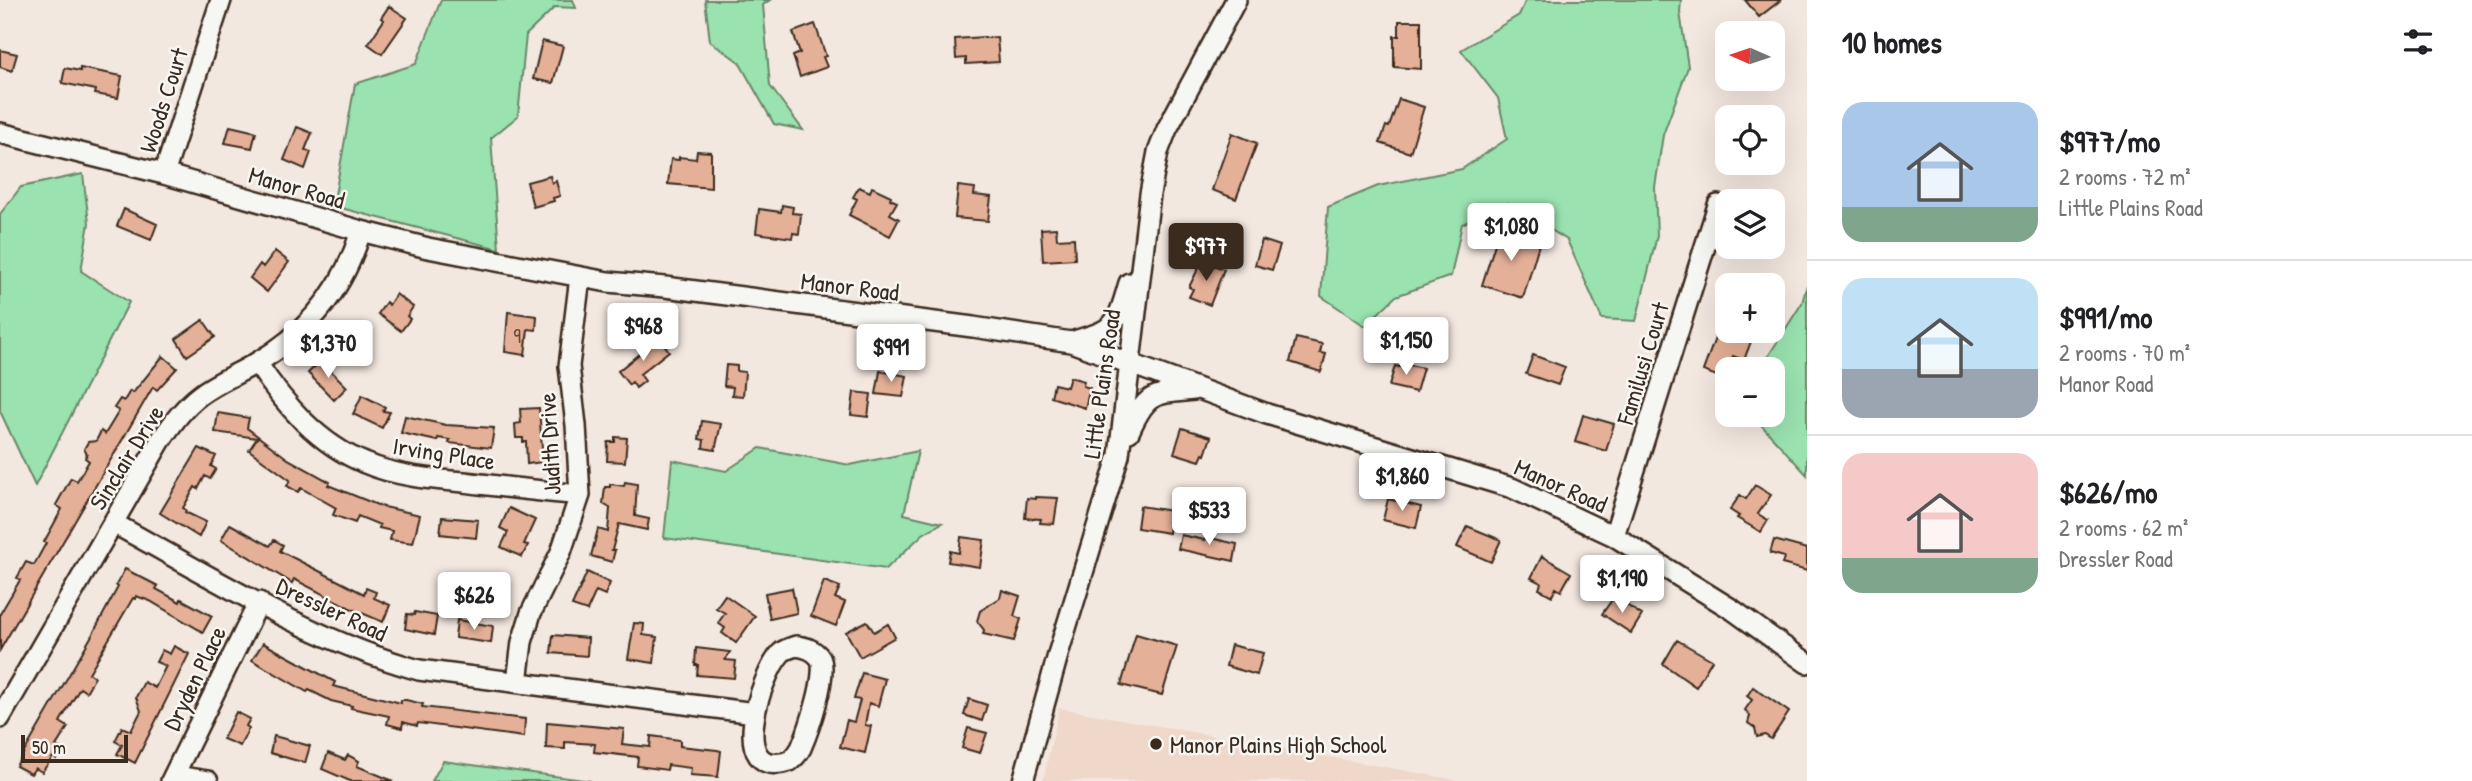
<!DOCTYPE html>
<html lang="en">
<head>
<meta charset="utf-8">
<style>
	:root { --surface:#fff; --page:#f2f2f2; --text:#202124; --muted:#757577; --line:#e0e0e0; --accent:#3b2a1e }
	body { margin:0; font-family:"Patrick Hand",sans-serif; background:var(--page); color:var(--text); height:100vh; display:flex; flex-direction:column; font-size:26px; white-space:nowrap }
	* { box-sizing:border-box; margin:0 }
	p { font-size:23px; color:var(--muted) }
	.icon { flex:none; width:38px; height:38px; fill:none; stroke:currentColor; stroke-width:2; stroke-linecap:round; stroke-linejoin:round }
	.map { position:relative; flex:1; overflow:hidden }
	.side { display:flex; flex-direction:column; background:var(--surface); width:665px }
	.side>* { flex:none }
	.needle { width:46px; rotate:273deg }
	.controls { position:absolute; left:1715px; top:21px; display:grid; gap:14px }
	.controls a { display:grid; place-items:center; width:70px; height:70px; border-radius:14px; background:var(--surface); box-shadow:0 7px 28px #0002; font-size:35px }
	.scale { position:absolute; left:21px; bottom:18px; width:107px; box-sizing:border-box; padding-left:7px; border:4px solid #3b2a1e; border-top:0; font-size:19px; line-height:24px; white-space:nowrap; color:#3b2a1e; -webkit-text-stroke:5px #f6f6f2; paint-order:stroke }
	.price { position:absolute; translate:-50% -60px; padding:0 16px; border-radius:7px; background:#fff; color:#222; font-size:23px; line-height:46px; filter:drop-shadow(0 2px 4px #0008) }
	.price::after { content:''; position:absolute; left:50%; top:42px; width:21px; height:16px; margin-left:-10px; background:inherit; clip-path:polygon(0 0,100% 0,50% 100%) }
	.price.on { background:var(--accent); color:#fff }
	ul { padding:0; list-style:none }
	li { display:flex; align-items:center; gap:21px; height:175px; padding:0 35px }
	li+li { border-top:2px solid var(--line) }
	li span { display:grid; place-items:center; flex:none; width:196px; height:140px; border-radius:21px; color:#555 }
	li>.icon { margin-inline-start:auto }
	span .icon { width:84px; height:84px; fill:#fffc; stroke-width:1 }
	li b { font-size:30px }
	h2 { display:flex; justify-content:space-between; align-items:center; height:84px; padding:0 35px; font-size:30px }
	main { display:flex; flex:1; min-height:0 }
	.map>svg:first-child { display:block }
	.built { fill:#efd7ca }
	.green { fill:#9ae2b0; stroke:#6a8667; stroke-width:2 }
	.building { fill:#e5b098; stroke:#3b2a1e; stroke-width:2 }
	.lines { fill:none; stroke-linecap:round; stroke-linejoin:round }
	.minor-casing { stroke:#3b2a1e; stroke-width:24 }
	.minor { stroke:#f6f6f2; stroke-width:19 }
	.poi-dot { fill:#3b2a1e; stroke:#f6f6f2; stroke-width:2.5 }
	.labels { text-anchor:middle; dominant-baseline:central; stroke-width:5; stroke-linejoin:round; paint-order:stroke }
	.number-label { font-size:21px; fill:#664c3c }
	.street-label { font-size:24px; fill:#3b2a1e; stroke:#f6f6f2 }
	.poi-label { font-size:24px; fill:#3b2a1e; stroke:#f6f6f2; text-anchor:start }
</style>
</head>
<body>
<main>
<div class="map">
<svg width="1807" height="781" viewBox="0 0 1807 781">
	<rect width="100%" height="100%" fill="#f3e8e0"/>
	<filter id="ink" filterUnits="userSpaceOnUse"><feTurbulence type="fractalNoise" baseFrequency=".0143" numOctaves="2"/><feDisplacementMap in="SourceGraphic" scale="14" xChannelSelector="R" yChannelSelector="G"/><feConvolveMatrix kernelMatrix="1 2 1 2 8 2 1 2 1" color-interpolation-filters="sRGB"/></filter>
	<g filter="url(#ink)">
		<path class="built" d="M 1059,708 L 1462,781 L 1043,781 Z"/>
		<path class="green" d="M 441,0 L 573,0 L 576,8 L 555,7 L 526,35 L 518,116 L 491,138 L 499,249 L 333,206 L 355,84 L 416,64 Z
			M 705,0 L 770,0 L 763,5 L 770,86 L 803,130 L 774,124 L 739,62 L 710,41 Z
			M 1526,0 L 1681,0 L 1680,12 L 1688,67 L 1663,135 L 1655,187 L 1657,236 L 1636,321 L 1602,319 L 1567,240 L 1508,203 L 1462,224 L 1451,276 L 1396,296 L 1365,326 L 1321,296 L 1328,207 L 1378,186 L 1462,169 L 1507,139 L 1498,98 L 1461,50 L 1519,15 Z
			M 83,174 L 89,223 L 81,271 L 129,302 L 35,486 L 0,411 L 0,214 L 21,187 Z
			M 1807,285 L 1807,475 L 1752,415 L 1773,415 L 1773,369 L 1760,369 L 1802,303 Z
			M 760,448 L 850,465 L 918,451 L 904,514 L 942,523 L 923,534 L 886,569 L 664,538 L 672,460 L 726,471 Z
			M 443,761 L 591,781 L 432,781 Z"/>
		<path class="building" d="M 1745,0 L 1781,0 L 1759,17 Z
			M 389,6 L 407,18 L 382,54 L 368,44 L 384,20 L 381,18 Z
			M 1399,21 L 1421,21 L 1421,69 L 1394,67 L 1394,36 L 1399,36 Z
			M 815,24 L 826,56 L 823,57 L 827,67 L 800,77 L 793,56 L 800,53 L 793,32 Z
			M 984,37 L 984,38 L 997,37 L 999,62 L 966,64 L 966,58 L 956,59 L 955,39 Z
			M 542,41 L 563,46 L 553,83 L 533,79 Z
			M 0,50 L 17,54 L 12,71 L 0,67 Z
			M 65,68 L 80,71 L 80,68 L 122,76 L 118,98 L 95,94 L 96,90 L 62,83 Z
			M 1399,99 L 1424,107 L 1410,153 L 1380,143 L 1386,126 L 1389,127 Z
			M 230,126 L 256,132 L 252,148 L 225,143 Z
			M 297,127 L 312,133 L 305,150 L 311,152 L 305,169 L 284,160 Z
			M 1232,133 L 1257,143 L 1236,199 L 1212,190 Z
			M 697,151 L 711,152 L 711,188 L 668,184 L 671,159 L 679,160 L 679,157 L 696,159 Z
			M 550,176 L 552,183 L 556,181 L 560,196 L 553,198 L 554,201 L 533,207 L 527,182 Z
			M 958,186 L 975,188 L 974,195 L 991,197 L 988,221 L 955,218 Z
			M 859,187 L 870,192 L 872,187 L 891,196 L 890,199 L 897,202 L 890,214 L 899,219 L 890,236 L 849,215 L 857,199 L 853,197 Z
			M 782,205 L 793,207 L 792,213 L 801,214 L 799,234 L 793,233 L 792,238 L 756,233 L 759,209 L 781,212 Z
			M 124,209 L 157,224 L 151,240 L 117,226 Z
			M 1056,228 L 1057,239 L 1074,238 L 1075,259 L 1043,261 L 1041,229 Z
			M 1500,228 L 1540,241 L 1523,298 L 1482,285 Z
			M 1262,240 L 1280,246 L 1272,270 L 1255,265 Z
			M 275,251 L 289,262 L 267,292 L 250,278 L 260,264 L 263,267 Z
			M 1202,261 L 1224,269 L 1210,305 L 1189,297 L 1193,289 L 1189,287 Z
			M 396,294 L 413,307 L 407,316 L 410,319 L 401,331 L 378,314 L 386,302 L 389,305 Z
			M 1726,308 L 1727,331 L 1755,331 L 1744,360 L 1733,356 L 1725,379 L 1703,371 Z
			M 508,312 L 537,316 L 536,330 L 528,329 L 525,355 L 505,352 Z
			M 203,320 L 215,337 L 187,356 L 176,339 Z
			M 659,338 L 669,351 L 640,374 L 645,381 L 636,388 L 632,382 L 629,385 L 618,371 Z
			M 1296,338 L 1322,344 L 1320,353 L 1326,354 L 1321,372 L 1290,362 Z
			M 1533,355 L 1565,367 L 1558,385 L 1526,374 Z
			M 163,356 L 177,368 L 157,390 L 153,387 L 0,650 L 0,614 L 20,580 L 17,578 L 26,562 L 34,565 L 46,543 L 44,542 L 62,509 L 56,505 L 71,478 L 77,481 L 89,461 L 85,458 L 87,454 L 84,449 L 88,442 L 96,441 L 101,431 L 105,434 L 119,411 L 114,408 L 120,399 L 124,401 L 130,391 L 133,393 Z
			M 321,361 L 347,387 L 334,400 L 308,373 Z
			M 1401,363 L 1423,368 L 1416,392 L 1389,386 L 1395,366 L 1400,367 Z
			M 726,365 L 737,366 L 737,371 L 745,372 L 743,396 L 732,395 L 733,387 L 724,386 Z
			M 880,371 L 907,376 L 903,397 L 876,394 Z
			M 1070,377 L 1084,381 L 1083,386 L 1090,388 L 1085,408 L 1051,397 L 1054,384 L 1067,387 Z
			M 854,392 L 871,394 L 868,417 L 851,415 Z
			M 362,395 L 385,407 L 383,411 L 390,412 L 382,428 L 353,414 Z
			M 539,408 L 543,462 L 527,464 L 526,442 L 523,442 L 523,438 L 516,438 L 515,424 L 521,423 L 520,409 Z
			M 218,413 L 249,418 L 247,428 L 288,459 L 330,482 L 328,485 L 380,506 L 420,515 L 413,543 L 390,540 L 392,531 L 379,528 L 380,525 L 358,516 L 355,523 L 333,515 L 336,508 L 301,488 L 298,492 L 287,486 L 290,480 L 249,450 L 257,438 L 215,432 Z
			M 1583,415 L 1614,424 L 1606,451 L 1575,442 Z
			M 405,416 L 446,425 L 494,428 L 491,448 L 449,443 L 450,440 L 438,438 L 437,441 L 401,433 Z
			M 702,421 L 721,424 L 715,450 L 703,448 L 704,440 L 699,439 Z
			M 1182,428 L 1211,437 L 1205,455 L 1203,454 L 1200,461 L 1174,453 Z
			M 615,437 L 627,438 L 625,462 L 607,461 L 608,442 L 615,442 Z
			M 199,448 L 216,456 L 211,466 L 216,469 L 210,479 L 205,476 L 198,489 L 195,487 L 183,508 L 186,510 L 185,512 L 206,522 L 199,537 L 160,513 Z
			M 625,482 L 637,484 L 635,516 L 649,519 L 647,530 L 619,524 L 612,550 L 615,550 L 612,562 L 591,556 L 598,529 L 608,532 L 610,508 L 603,504 L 605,487 L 610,487 L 610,484 L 624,486 Z
			M 1755,485 L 1771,495 L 1758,514 L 1768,520 L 1761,532 L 1737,518 L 1739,516 L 1730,510 L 1740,495 L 1746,499 Z
			M 1036,497 L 1058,498 L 1054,524 L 1040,523 L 1041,519 L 1025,518 L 1027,498 L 1036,499 Z
			M 1388,499 L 1421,507 L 1416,528 L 1383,520 Z
			M 1140,506 L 1172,511 L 1169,533 L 1137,528 Z
			M 509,508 L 535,520 L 524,544 L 528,545 L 522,557 L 501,547 L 508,532 L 500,528 Z
			M 442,517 L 478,520 L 476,538 L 440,534 Z
			M 230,524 L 270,546 L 274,540 L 283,545 L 280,551 L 364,594 L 366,588 L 376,592 L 374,598 L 390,605 L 383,622 L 350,608 L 294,579 L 292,583 L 221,540 Z
			M 1467,526 L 1501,540 L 1491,562 L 1457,547 Z
			M 1181,535 L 1205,540 L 1206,537 L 1237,544 L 1234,561 L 1178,549 Z
			M 961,537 L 984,540 L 980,567 L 948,562 L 950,551 L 959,553 Z
			M 1774,540 L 1807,549 L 1807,571 L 1782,564 L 1784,557 L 1770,553 Z
			M 1542,556 L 1571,573 L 1561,591 L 1556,588 L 1552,596 L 1539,589 L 1541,583 L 1531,578 Z
			M 125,569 L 158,586 L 156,589 L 180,602 L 181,599 L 212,616 L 203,632 L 150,601 L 136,596 L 135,599 L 133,598 L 89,673 L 95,677 L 86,692 L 80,688 L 60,722 L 68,727 L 56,746 L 61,749 L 56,759 L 53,757 L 42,772 L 35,768 L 31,774 L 16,766 L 91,637 L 118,587 L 116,585 Z
			M 587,572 L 610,583 L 605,595 L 596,591 L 587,611 L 572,606 Z
			M 824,581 L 840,587 L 835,598 L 845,602 L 836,626 L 811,616 Z
			M 792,588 L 797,613 L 770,619 L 765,593 Z
			M 1002,590 L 1020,596 L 1014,616 L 1021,619 L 1014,641 L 983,634 L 984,630 L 977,621 L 980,611 L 1000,598 Z
			M 725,595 L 755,616 L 736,643 L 722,633 L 725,628 L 718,623 L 725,613 L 716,608 Z
			M 1614,597 L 1642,615 L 1631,633 L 1602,614 Z
			M 415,612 L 437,616 L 434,635 L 405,629 L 407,614 L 414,615 Z
			M 457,620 L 493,626 L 491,643 L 455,638 Z
			M 867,621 L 874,632 L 888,624 L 895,637 L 860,657 L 846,632 Z
			M 634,623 L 644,624 L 643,635 L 657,637 L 654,663 L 628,659 Z
			M 1136,634 L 1177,646 L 1162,695 L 1121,685 Z
			M 553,635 L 588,638 L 587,656 L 551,653 Z
			M 1677,640 L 1712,660 L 1696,687 L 1663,664 Z
			M 263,643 L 335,682 L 333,686 L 401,703 L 401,700 L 406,700 L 423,704 L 422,707 L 525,719 L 524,737 L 418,723 L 417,726 L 403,722 L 402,728 L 387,724 L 389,716 L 351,708 L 352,706 L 331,701 L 309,690 L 307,692 L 252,660 Z
			M 1231,645 L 1263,653 L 1257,675 L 1226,666 Z
			M 174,646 L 189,654 L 135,763 L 117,754 L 122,745 L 115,741 L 122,727 L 131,731 L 141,711 L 136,697 L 144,682 L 155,688 L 166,666 L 156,662 L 162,650 L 170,654 Z
			M 696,648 L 730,652 L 725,660 L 736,661 L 734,678 L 697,675 L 698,665 L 695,665 Z
			M 862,673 L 885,679 L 878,706 L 869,703 L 865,725 L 871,726 L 865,753 L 840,747 L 847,720 L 854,722 L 860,700 L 854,699 Z
			M 1753,687 L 1789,712 L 1771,739 L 1765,735 L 1757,737 L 1755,728 L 1748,723 L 1750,716 L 1745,710 L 1752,700 L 1747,696 Z
			M 969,699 L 987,705 L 982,721 L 964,715 Z
			M 236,712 L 250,719 L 246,726 L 249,728 L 240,746 L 223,739 Z
			M 547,722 L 624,729 L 622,744 L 650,747 L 651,736 L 680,740 L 680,746 L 717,750 L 721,751 L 718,777 L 690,775 L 691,768 L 668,765 L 667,770 L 637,766 L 638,757 L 594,752 L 595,744 L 565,742 L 565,749 L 546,748 Z
			M 968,728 L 987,733 L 980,753 L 962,748 Z
			M 274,736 L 310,746 L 305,763 L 270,753 Z
			M 328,753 L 345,760 L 348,755 L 359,761 L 357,766 L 393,781 L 350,781 L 322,769 Z"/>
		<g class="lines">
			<g class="minor-casing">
				<path id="minor" d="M 0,133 L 164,174 L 361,231 L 428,248 L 608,282 L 665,287 L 973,327 L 1071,342 L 1267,414 L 1512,488 L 1614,536 L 1733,610 L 1807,663
					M 164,174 L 221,0
					M 1071,342 C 1116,329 1116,328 1129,283
					M 257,363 C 284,404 318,444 365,463 C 395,476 431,479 464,482 C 503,487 542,491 580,495
					M 1129,432 C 1147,392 1153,394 1194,390
					M 113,523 C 212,577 310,640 419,670 L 755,713
					M 1614,536 L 1718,205
					M 796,646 C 805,647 814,649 820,658 C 829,672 808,732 801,748 C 798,754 795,757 790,761 C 726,781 760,676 781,653 C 785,649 790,648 796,646 Z
					M 517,682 L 522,642 L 531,613 L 561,552 L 580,495 L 576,425 L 569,366 L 580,277
					M 0,718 L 161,440 C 172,424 184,407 200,395 C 217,382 238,374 256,363 C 308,333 344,288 361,231
					M 175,776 L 208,781
					M 171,781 L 259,602
					M 1023,781 L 1059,651 L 1119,455 L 1150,194 L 1158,152 L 1167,129 L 1236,0"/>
			</g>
			<use href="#minor" class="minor"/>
		</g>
	</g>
	<circle class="poi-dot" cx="1156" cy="744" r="7"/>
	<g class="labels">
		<g class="number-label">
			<text x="517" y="335">9</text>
		</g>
		<g class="street-label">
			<text transform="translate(163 100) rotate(-72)">Woods Court</text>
			<text transform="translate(297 187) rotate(16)">Manor Road</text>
			<text transform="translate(850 286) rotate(7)">Manor Road</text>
			<text transform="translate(1642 363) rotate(-73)">Familusi Court</text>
			<text transform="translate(1101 384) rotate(-82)">Little Plains Road</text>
			<text transform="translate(549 444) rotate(-93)">Judith Drive</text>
			<text transform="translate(444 453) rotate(9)">Irving Place</text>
			<text transform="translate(126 457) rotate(-58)">Sinclair Drive</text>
			<text transform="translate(1561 485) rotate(24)">Manor Road</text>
			<text transform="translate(332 609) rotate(25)">Dressler Road</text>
			<text transform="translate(194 678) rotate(-64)">Dryden Place</text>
		</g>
		<g class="poi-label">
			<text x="1170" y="744">Manor Plains High School</text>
		</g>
	</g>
</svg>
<div class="controls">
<a><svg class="needle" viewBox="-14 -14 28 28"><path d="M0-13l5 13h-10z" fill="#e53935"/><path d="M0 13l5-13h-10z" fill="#757577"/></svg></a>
<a><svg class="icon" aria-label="locate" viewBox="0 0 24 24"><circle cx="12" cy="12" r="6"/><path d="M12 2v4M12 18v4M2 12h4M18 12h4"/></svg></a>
<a><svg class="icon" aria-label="layers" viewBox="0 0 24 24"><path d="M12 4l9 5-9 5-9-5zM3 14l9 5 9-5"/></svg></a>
<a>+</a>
<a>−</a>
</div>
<div class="scale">50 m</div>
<b class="price" style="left:1511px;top:263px">$1,080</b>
<b class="price on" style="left:1206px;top:283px">$977</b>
<b class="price" style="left:643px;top:363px">$968</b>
<b class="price" style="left:1406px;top:377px">$1,150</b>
<b class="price" style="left:328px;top:380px">$1,370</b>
<b class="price" style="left:891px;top:384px">$991</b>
<b class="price" style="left:1402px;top:513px">$1,860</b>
<b class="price" style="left:1209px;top:547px">$533</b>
<b class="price" style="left:1622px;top:615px">$1,190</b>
<b class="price" style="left:474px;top:632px">$626</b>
</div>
<section class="side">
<h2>10 homes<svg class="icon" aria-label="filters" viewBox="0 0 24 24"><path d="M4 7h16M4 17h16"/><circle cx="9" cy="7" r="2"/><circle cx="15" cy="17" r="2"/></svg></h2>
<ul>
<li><span style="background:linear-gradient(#a9c7e8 75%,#7fa58c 0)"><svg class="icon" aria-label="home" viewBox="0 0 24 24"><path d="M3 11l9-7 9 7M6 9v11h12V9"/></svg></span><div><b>$977/mo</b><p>2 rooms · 72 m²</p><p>Little Plains Road</p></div></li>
<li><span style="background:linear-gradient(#bfe0f5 65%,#9aa5b1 0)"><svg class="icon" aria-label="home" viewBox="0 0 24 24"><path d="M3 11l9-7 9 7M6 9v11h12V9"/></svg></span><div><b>$991/mo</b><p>2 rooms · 70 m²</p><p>Manor Road</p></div></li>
<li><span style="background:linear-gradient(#f6c9c9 75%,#7fa58c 0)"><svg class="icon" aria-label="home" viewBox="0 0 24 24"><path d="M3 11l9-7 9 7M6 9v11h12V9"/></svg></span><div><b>$626/mo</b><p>2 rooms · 62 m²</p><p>Dressler Road</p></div></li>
</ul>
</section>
</main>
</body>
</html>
